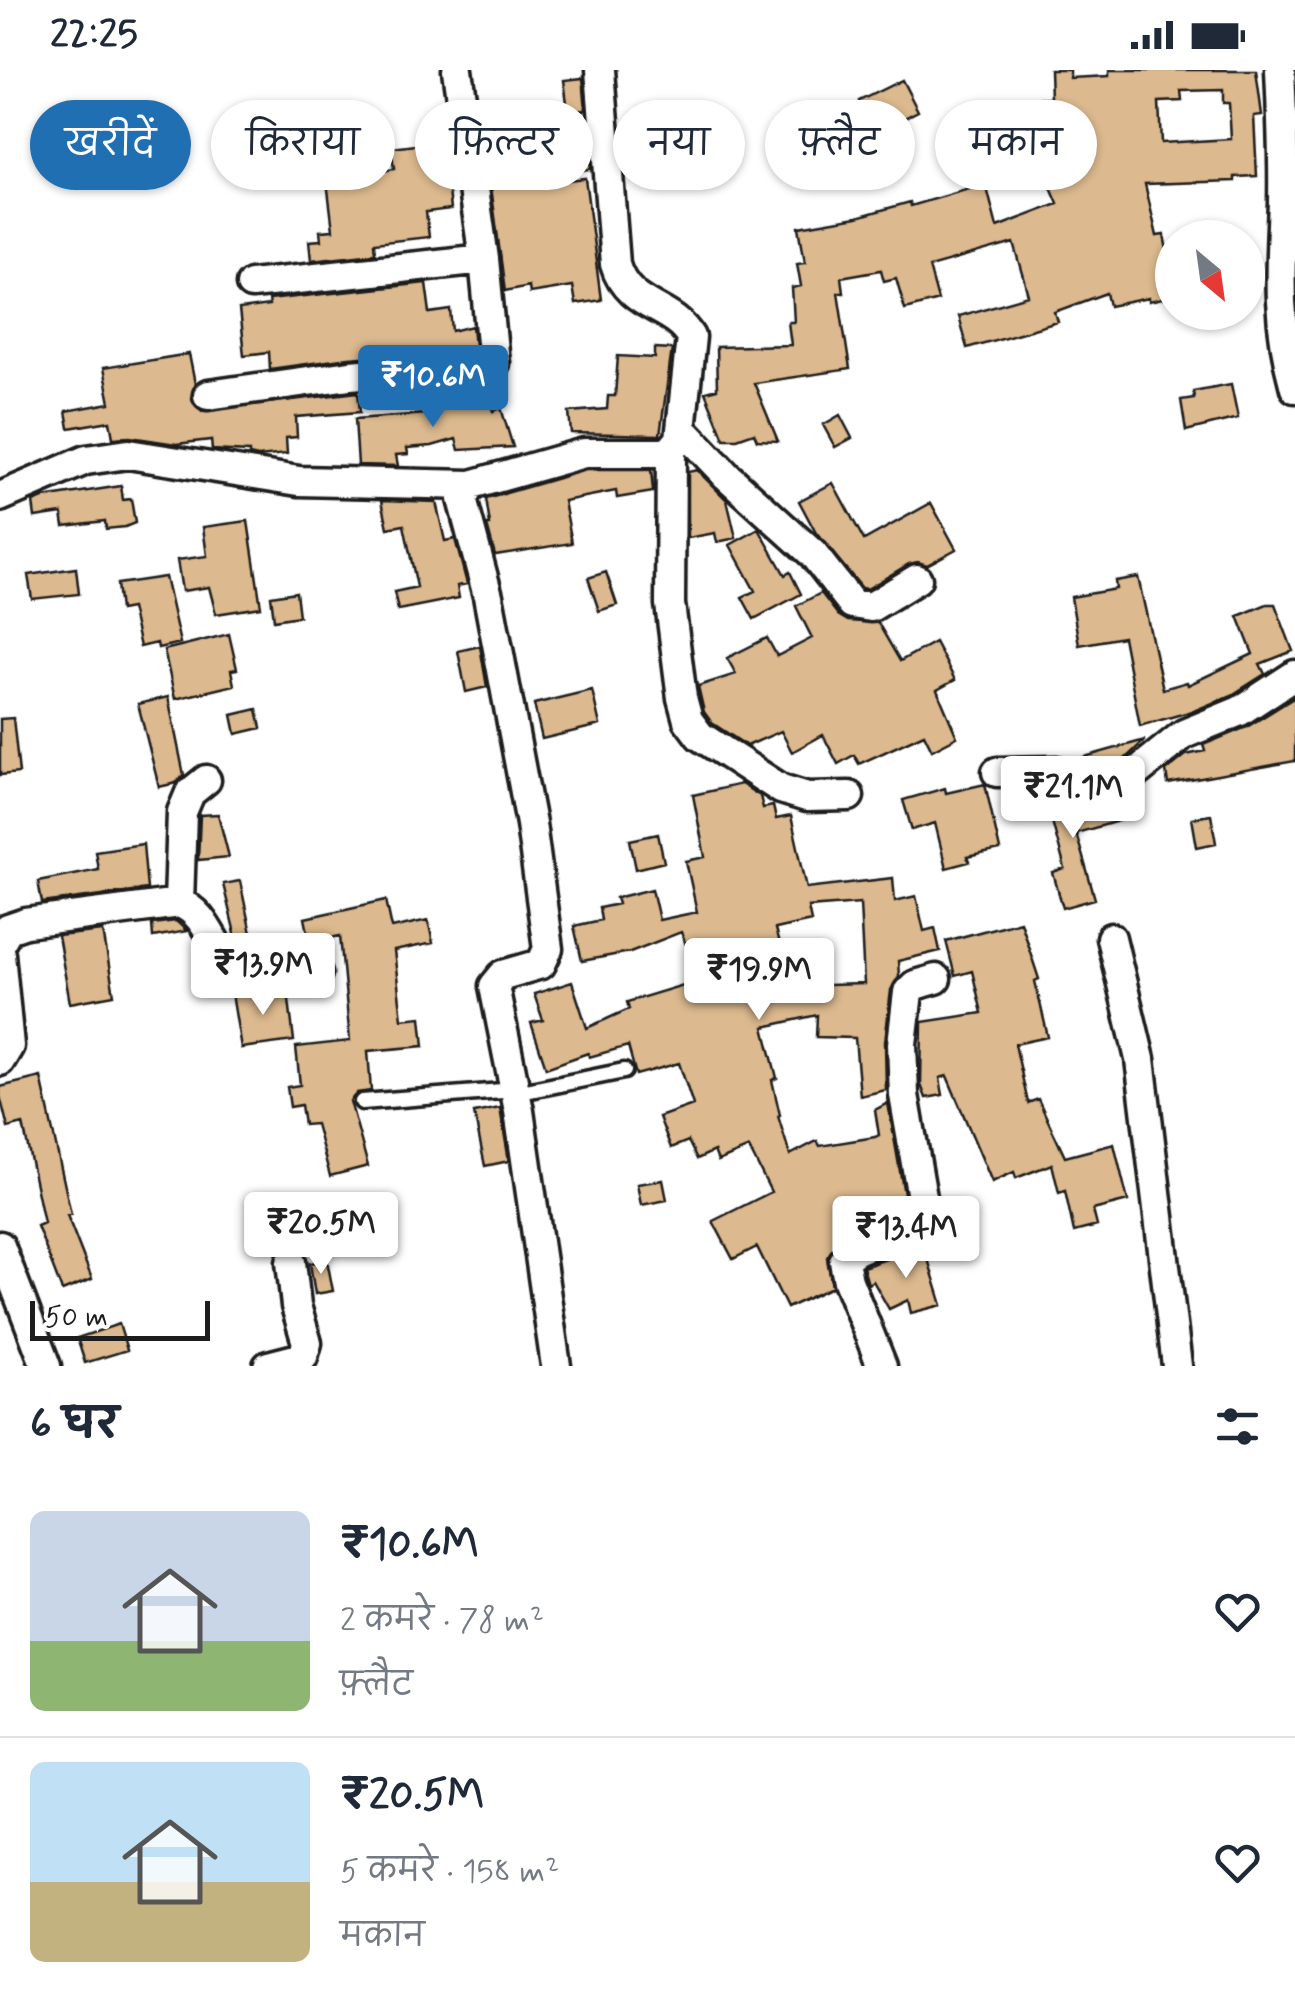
<!DOCTYPE html>
<html lang="hi">
<head>
<meta charset="utf-8">
<style>
	:root { --surface:#fff; --page:#f6f6f7; --text:#1f2937; --muted:#747a83; --line:#e0e1e3; --accent:#1f6fb2 }
	body { margin:0; font-family:Mynerve,"Playpen Sans Deva",sans-serif; background:var(--page); color:var(--text); height:100vh; display:flex; flex-direction:column; font-size:38px; white-space:nowrap }
	* { box-sizing:border-box; margin:0 }
	p { font-size:32px; color:var(--muted) }
	.icon { flex:none; width:55px; height:55px; fill:none; stroke:currentColor; stroke-width:2; stroke-linecap:round; stroke-linejoin:round }
	.map { position:relative; height:1296px; overflow:hidden }
	.sheet { display:flex; flex-direction:column; background:var(--surface); flex:1 }
	.sheet>* { flex:none }
	.guide { position:absolute; left:30px; top:30px; width:1235px; height:90px; display:flex; gap:20px }
	.needle { width:65px; rotate:151deg }
	.controls { position:absolute; left:1155px; top:150px; display:grid; gap:20px }
	.controls a { display:grid; place-items:center; width:110px; height:110px; border-radius:50%; background:var(--surface); box-shadow:0 2px 8px #0004; font-size:50px }
	.scale { position:absolute; left:30px; bottom:25px; width:180px; box-sizing:border-box; padding-left:10px; border:5px solid #1c1c1c; border-top:0; font-size:28px; line-height:35px; white-space:nowrap; color:#1c1c1c; -webkit-text-stroke:8px #fff; paint-order:stroke }
	.price { position:absolute; translate:-50% -85px; padding:0 22px; border-radius:10px; background:#fff; color:#222; font-size:32px; line-height:65px; filter:drop-shadow(0 2px 5px #0008) }
	.price::after { content:''; position:absolute; left:50%; top:60px; width:30px; height:22px; margin-left:-15px; background:inherit; clip-path:polygon(0 0,100% 0,50% 100%) }
	.price.current { background:var(--accent); color:#fff }
	ul { padding:0; list-style:none }
	li { display:flex; align-items:center; gap:30px; height:250px; padding:0 30px }
	li+li { border-top:2px solid var(--line) }
	li span { display:grid; place-items:center; flex:none; width:280px; height:200px; border-radius:15px; color:#555 }
	li>.icon { margin-inline-start:auto }
	span .icon { width:120px; height:120px; fill:#fffc; stroke-width:1 }
	li b { font-size:42px }
	h2 { display:flex; justify-content:space-between; align-items:center; height:120px; padding:0 30px; font-size:42px }
	.pill { padding:0 35px; border-radius:45px; background:var(--surface); box-shadow:0 2px 8px #0004; font-size:35px; line-height:90px }
	.pill.current { background:var(--accent); color:#fff }
	.status { display:flex; justify-content:space-between; align-items:center; height:70px; padding:0 50px; background:var(--surface); direction:ltr }
	.status svg { height:28px; fill:currentColor }
	.map>svg:first-child { display:block }
	.building { fill:#dcb98e; stroke:#1c1c1c; stroke-width:2.5; fill-rule:evenodd }
	.lines { fill:none; stroke-linecap:round; stroke-linejoin:round }
	.service-casing { stroke:#1c1c1c; stroke-width:21 }
	.minor-casing { stroke:#1c1c1c; stroke-width:35 }
	.service { stroke:#fff; stroke-width:14 }
	.minor { stroke:#fff; stroke-width:28 }
</style>
</head>
<body>
<div class="status"><b>22:25</b><svg viewBox="0 0 49 12"><path d="M0 12V9h3v3zM5 12V6h3v6zM10 12V3h3v9zM15 12V0h3v12zM26 1h20v11H26zM47 4h2v5h-2z"/></svg></div>
<div class="map">
<svg width="1295" height="1296" viewBox="0 0 1295 1296">
	<rect width="100%" height="100%" fill="#fff"/>
	<filter id="ink" filterUnits="userSpaceOnUse"><feTurbulence type="fractalNoise" baseFrequency=".01" numOctaves="2"/><feDisplacementMap in="SourceGraphic" scale="20" xChannelSelector="R" yChannelSelector="G"/><feConvolveMatrix kernelMatrix="1 2 1 2 8 2 1 2 1" color-interpolation-filters="sRGB"/></filter>
	<g filter="url(#ink)">
		<path class="building" d="M 1050,0 L 1070,0 L 1070,8 L 1109,6 L 1109,0 L 1256,0 L 1262,45 L 1254,46 L 1257,106 L 1235,107 L 1235,111 L 1145,114 L 1157,166 L 1164,165 L 1172,205 L 1172,227 L 1149,232 L 1149,228 L 1110,236 L 1107,223 L 1055,242 L 1058,252 L 967,278 L 958,246 L 1029,226 L 1014,173 L 929,197 L 938,230 L 905,239 L 896,208 L 884,211 L 881,200 L 841,207 L 843,222 L 838,222 L 850,299 L 754,313 L 778,371 L 757,370 L 754,363 L 737,369 L 724,369 L 705,322 L 717,319 L 716,277 L 791,275 L 788,252 L 794,252 L 792,218 L 801,216 L 797,193 L 805,192 L 799,157 L 857,147 L 910,132 L 911,136 L 986,114 L 997,157 L 1058,134 L 1032,74 L 1006,76 L 1003,31 L 1051,28 ZM 1223,20 L 1223,33 L 1229,33 L 1231,69 L 1161,73 L 1159,32 L 1182,31 L 1181,21 Z
			M 583,8 L 586,40 L 568,41 L 564,10 Z
			M 902,10 L 918,41 L 875,63 L 859,31 Z
			M 529,67 L 533,114 L 585,108 L 601,230 L 575,234 L 572,216 L 529,223 L 528,216 L 505,221 L 485,72 Z
			M 450,71 L 455,111 L 448,111 L 451,139 L 426,142 L 429,167 L 374,173 L 375,183 L 311,190 L 309,171 L 321,170 L 320,161 L 333,160 L 327,111 L 394,99 L 391,78 Z
			M 588,77 L 590,99 L 573,101 L 571,79 Z
			M 426,213 L 430,243 L 451,240 L 453,261 L 473,256 L 476,286 L 442,286 L 441,281 L 349,288 L 270,299 L 269,282 L 244,285 L 239,240 L 269,236 L 268,230 Z
			M 655,278 L 672,279 L 660,365 L 571,363 L 569,342 L 607,339 L 608,326 L 615,326 L 618,286 L 655,288 Z
			M 189,284 L 195,314 L 191,328 L 202,341 L 358,322 L 360,342 L 296,347 L 297,367 L 286,368 L 287,384 L 258,387 L 249,385 L 249,382 L 212,380 L 211,370 L 176,374 L 130,367 L 113,368 L 110,351 L 69,358 L 66,341 L 110,333 L 103,298 Z
			M 1231,314 L 1238,348 L 1186,361 L 1181,330 L 1194,328 L 1193,321 Z
			M 486,320 L 493,341 L 501,338 L 513,377 L 459,380 L 456,369 L 432,376 L 407,378 L 408,384 L 396,385 L 398,396 L 358,395 L 355,349 L 425,344 L 424,340 L 446,330 Z
			M 840,345 L 852,368 L 835,377 L 823,355 Z
			M 586,400 L 651,400 L 653,422 L 617,428 L 616,421 L 564,431 L 572,473 L 495,485 L 487,455 L 490,455 L 486,429 Z
			M 697,400 L 727,430 L 736,468 L 717,472 L 715,463 L 688,468 L 688,402 Z
			M 833,413 L 864,470 L 931,433 L 956,479 L 927,495 L 918,492 L 909,494 L 867,519 L 862,518 L 816,463 L 799,431 Z
			M 121,416 L 123,430 L 131,429 L 135,453 L 125,457 L 106,459 L 105,451 L 64,456 L 62,443 L 35,447 L 33,432 L 43,428 Z
			M 382,430 L 436,432 L 445,471 L 455,469 L 467,514 L 457,516 L 459,528 L 398,540 L 394,522 L 417,517 L 404,455 L 388,458 Z
			M 248,451 L 261,537 L 216,544 L 209,517 L 182,521 L 177,490 L 207,486 L 203,457 Z
			M 759,459 L 785,505 L 790,502 L 801,524 L 754,549 L 742,527 L 755,521 L 730,475 Z
			M 76,498 L 79,524 L 32,529 L 28,505 Z
			M 606,502 L 617,535 L 599,541 L 588,508 Z
			M 165,507 L 180,573 L 158,578 L 157,573 L 140,577 L 131,538 L 120,540 L 117,514 Z
			M 1138,507 L 1163,619 L 1187,612 L 1188,615 L 1253,584 L 1238,546 L 1267,534 L 1275,534 L 1293,581 L 1260,594 L 1265,604 L 1232,625 L 1196,640 L 1140,656 L 1123,567 L 1079,575 L 1071,527 L 1116,519 L 1115,511 Z
			M 296,522 L 299,546 L 274,550 L 271,526 Z
			M 821,523 L 838,545 L 848,551 L 878,553 L 900,591 L 935,572 L 955,610 L 937,620 L 957,667 L 932,680 L 924,664 L 859,694 L 854,685 L 838,694 L 823,665 L 792,682 L 781,661 L 747,676 L 712,653 L 704,642 L 698,616 L 736,604 L 727,588 L 767,568 L 777,586 L 812,568 L 796,536 Z
			M 229,564 L 237,599 L 231,600 L 234,615 L 175,629 L 164,580 Z
			M 480,576 L 487,617 L 466,622 L 458,581 Z
			M 592,620 L 600,655 L 542,669 L 534,634 Z
			M 168,627 L 184,705 L 176,713 L 159,717 L 138,634 Z
			M 1295,627 L 1295,691 L 1168,714 L 1166,701 L 1186,685 L 1205,681 L 1203,675 L 1247,657 Z
			M 257,639 L 261,658 L 236,664 L 232,645 Z
			M 13,648 L 19,703 L 0,705 L 0,649 Z
			M 1145,670 L 1123,691 L 1097,702 L 1087,701 L 1079,695 L 1077,689 Z
			M 741,714 L 760,726 L 763,738 L 773,736 L 776,749 L 791,746 L 807,818 L 893,808 L 895,831 L 916,826 L 924,861 L 935,858 L 940,881 L 898,891 L 899,906 L 891,920 L 885,972 L 886,1020 L 860,1026 L 855,968 L 816,967 L 817,945 L 764,957 L 777,1008 L 772,1010 L 780,1045 L 778,1046 L 790,1085 L 817,1071 L 820,1076 L 875,1067 L 879,1065 L 875,1040 L 888,1033 L 905,1130 L 848,1140 L 851,1164 L 840,1170 L 827,1187 L 832,1217 L 787,1238 L 757,1177 L 733,1189 L 713,1151 L 771,1122 L 749,1078 L 718,1091 L 714,1081 L 697,1089 L 688,1071 L 671,1078 L 659,1047 L 693,1035 L 679,993 L 636,1005 L 628,976 L 589,987 L 588,983 L 546,998 L 531,953 L 543,950 L 534,924 L 572,912 L 587,958 L 629,939 L 627,932 L 700,910 L 681,862 L 630,882 L 582,891 L 574,856 L 601,850 L 599,838 L 618,834 L 616,828 L 652,819 L 659,850 L 697,842 L 686,791 L 705,787 L 693,725 ZM 860,833 L 864,914 L 790,916 L 775,859 L 811,851 L 808,837 Z
			M 985,714 L 1000,780 L 967,787 L 969,792 L 946,798 L 935,753 L 912,760 L 903,730 L 945,718 L 946,723 Z
			M 1029,719 L 1052,719 L 1079,735 L 1099,737 L 1114,733 L 1119,751 L 1076,763 L 1095,829 L 1063,838 L 1053,803 L 1065,799 L 1047,733 L 1034,737 Z
			M 218,744 L 229,787 L 198,790 L 200,745 Z
			M 1211,745 L 1216,773 L 1197,777 L 1192,748 Z
			M 658,764 L 664,792 L 636,799 L 630,770 Z
			M 143,774 L 147,819 L 42,833 L 38,811 L 98,799 L 95,781 Z
			M 240,811 L 253,873 L 238,876 L 223,814 Z
			M 386,830 L 392,858 L 428,850 L 433,873 L 394,881 L 402,949 L 421,947 L 424,976 L 368,981 L 371,1021 L 357,1023 L 350,1031 L 368,1096 L 330,1106 L 316,1054 L 304,1055 L 301,1035 L 290,1037 L 287,1017 L 300,1015 L 296,977 L 350,971 L 340,866 L 310,872 L 305,848 Z
			M 176,851 L 187,861 L 153,867 L 152,854 Z
			M 1020,851 L 1039,909 L 1035,911 L 1048,967 L 1015,974 L 1028,1033 L 1038,1029 L 1065,1087 L 1114,1074 L 1128,1131 L 1093,1140 L 1097,1156 L 1074,1162 L 1065,1121 L 1059,1123 L 1052,1094 L 1016,1108 L 1014,1102 L 992,1112 L 947,1006 L 940,1008 L 943,1025 L 926,1028 L 921,1015 L 922,952 L 982,943 L 972,901 L 955,906 L 946,871 Z
			M 103,861 L 114,925 L 70,933 L 58,866 Z
			M 288,921 L 294,971 L 241,978 L 232,924 Z
			M 41,1007 L 71,1144 L 67,1145 L 92,1209 L 62,1221 L 37,1156 L 44,1153 L 23,1054 L 8,1058 L 0,1026 L 0,1017 Z
			M 500,1038 L 509,1091 L 485,1096 L 474,1043 Z
			M 663,1110 L 667,1130 L 641,1135 L 637,1114 Z
			M 924,1176 L 942,1235 L 911,1243 L 908,1230 L 889,1239 L 873,1211 L 868,1214 L 863,1197 Z
			M 327,1190 L 333,1221 L 315,1224 L 310,1193 Z
			M 119,1254 L 127,1280 L 85,1293 L 77,1268 Z"/>
		<g class="lines">
			<g class="service-casing">
				<path id="service" d="M 516,1023 L 624,1001
					M 362,1032 L 515,1020"/>
			</g>
			<g class="minor-casing">
				<path id="minor" d="M 1280,0 C 1282,44 1284,88 1283,132 C 1280,202 1276,249 1295,318
					M 251,214 L 484,189
					M 208,325 L 350,305 L 389,302 L 474,304 L 485,302 L 494,293 L 484,189 L 457,0
					M 683,360 L 727,406 L 813,484 L 852,534 L 871,537 L 917,509
					M 671,380 L 670,534 L 682,628 L 688,650 L 700,666 L 781,719 L 807,727 L 849,726
					M 0,427 L 86,390 L 128,384 L 299,411 L 471,415
					M 997,702 L 1057,701 L 1081,718 L 1100,720 L 1132,706 L 1184,664 L 1240,641 L 1295,605
					M 179,833 L 182,742 L 190,723 L 206,710
					M 1111,868 L 1140,989 L 1177,1296
					M 0,873 L 8,859 L 26,853 L 179,833 C 211,844 214,889 243,905 L 317,903
					M 0,884 L 9,976 L 0,991
					M 0,1176 L 46,1296
					M 268,1296 L 303,1287 L 307,1273 L 296,1236 L 291,1192
					M 556,1296 L 519,1041 L 494,916 L 503,905 L 541,894 L 548,879 L 531,754 L 488,526 L 462,429 L 471,415 L 584,383 L 663,383 L 671,380 L 680,369 L 691,267 C 672,234 628,239 615,194 L 600,0
					M 882,1296 L 848,1211 L 844,1191 C 864,1164 910,1179 926,1150 L 904,1025 L 902,974 L 908,922 L 915,915 L 936,909"/>
			</g>
			<use href="#service" class="service"/>
			<use href="#minor" class="minor"/>
		</g>
	</g>
</svg>
<div class="controls">
<a><svg class="needle" viewBox="-14 -14 28 28"><path d="M0-13l5 13h-10z" fill="#e53935"/><path d="M0 13l5-13h-10z" fill="#747a83"/></svg></a>
</div>
<div class="scale">50 m</div>
<b class="price current" style="left:433px;top:360px">₹10.6M</b>
<b class="price" style="left:1073px;top:771px">₹21.1M</b>
<b class="price" style="left:263px;top:948px">₹13.9M</b>
<b class="price" style="left:759px;top:953px">₹19.9M</b>
<b class="price" style="left:321px;top:1207px">₹20.5M</b>
<b class="price" style="left:906px;top:1211px">₹13.4M</b>
<div class="guide">
<a class="pill current">खरीदें</a>
<a class="pill">किराया</a>
<a class="pill">फ़िल्टर</a>
<a class="pill">नया</a>
<a class="pill">फ़्लैट</a>
<a class="pill">मकान</a>
</div>
</div>
<section class="sheet">
<h2>6 घर<svg class="icon" aria-label="filters" viewBox="0 0 24 24"><path d="M4 7h16M4 17h16"/><circle cx="9" cy="7" r="2"/><circle cx="15" cy="17" r="2"/></svg></h2>
<ul>
<li><span style="background:linear-gradient(#c9d6e8 65%,#8fb573 0)"><svg class="icon" aria-label="home" viewBox="0 0 24 24"><path d="M3 11l9-7 9 7M6 9v11h12V9"/></svg></span><div><b>₹10.6M</b><p>2 कमरे · 78 m²</p><p>फ़्लैट</p></div><svg class="icon" aria-label="heart" viewBox="0 0 24 24"><path d="M12 20l-8-8c-3-5 5-10 8-4 3-6 11-1 8 4z"/></svg></li>
<li><span style="background:linear-gradient(#bfe0f5 60%,#c2b280 0)"><svg class="icon" aria-label="home" viewBox="0 0 24 24"><path d="M3 11l9-7 9 7M6 9v11h12V9"/></svg></span><div><b>₹20.5M</b><p>5 कमरे · 158 m²</p><p>मकान</p></div><svg class="icon" aria-label="heart" viewBox="0 0 24 24"><path d="M12 20l-8-8c-3-5 5-10 8-4 3-6 11-1 8 4z"/></svg></li>
</ul>
</section>
</body>
</html>
